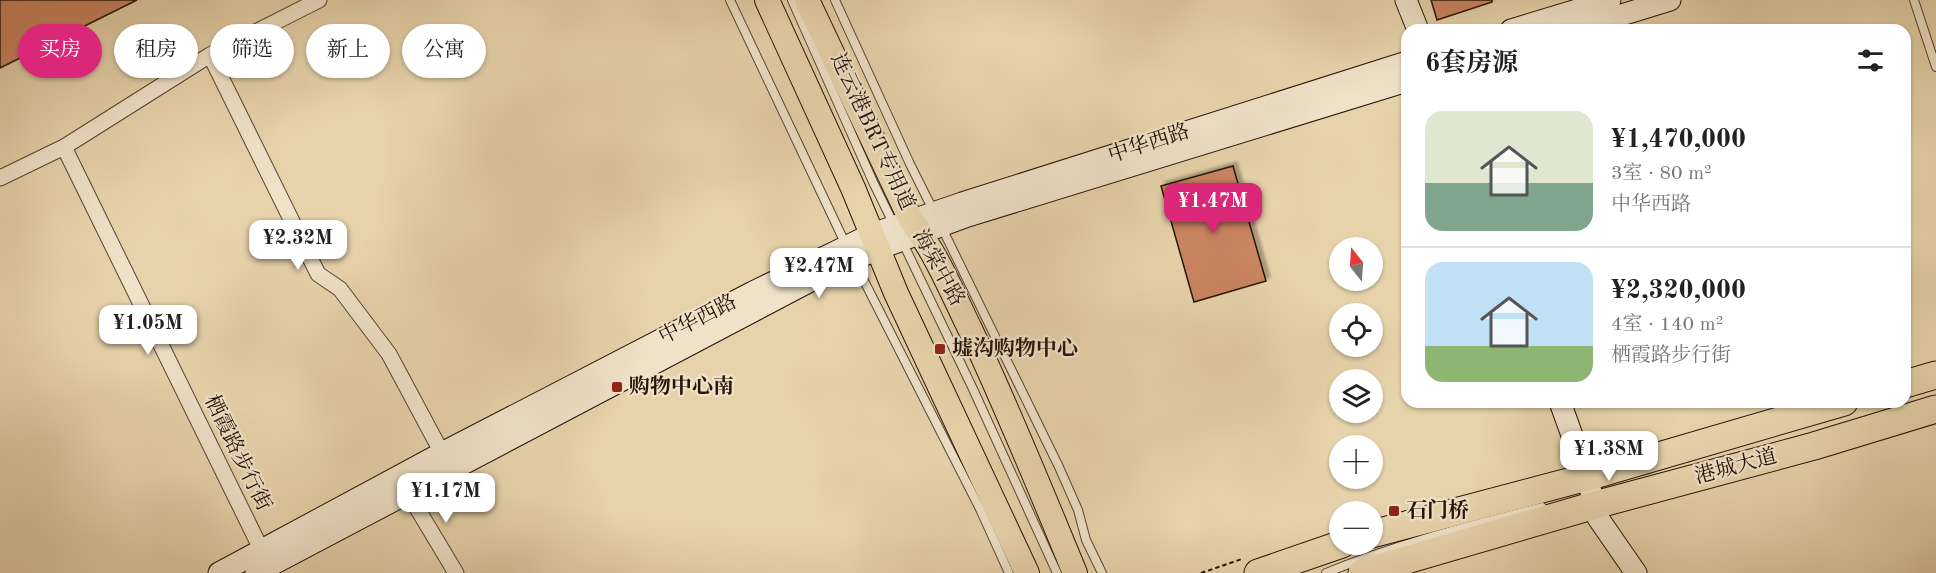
<!DOCTYPE html>
<html lang="zh">
<head>
<meta charset="utf-8">
<style>
	:root { --surface:#fff; --page:#f2f2f2; --text:#222; --muted:#767676; --line:#e0e0e0; --accent:#db2777 }
	body { margin:0; font-family:"Old Standard TT","Noto Serif SC",serif; background:var(--page); color:var(--text); height:100vh; display:flex; flex-direction:column; font-size:22px; white-space:nowrap }
	* { box-sizing:border-box; margin:0 }
	p { font-size:20px; color:var(--muted) }
	.icon { flex:none; width:33px; height:33px; fill:none; stroke:currentColor; stroke-width:2; stroke-linecap:round; stroke-linejoin:round }
	.map { position:relative; flex:1; overflow:hidden }
	.details { position:absolute; left:1401px; top:24px; width:510px; height:384px; display:flex; flex-direction:column; background:var(--surface); border-radius:18px; box-shadow:0 2px 4px #0004 }
	.details>* { flex:none }
	.hud { position:absolute; left:18px; top:24px; width:570px; height:54px; display:flex; gap:12px }
	.needle { width:39px; rotate:343deg }
	.controls { position:absolute; left:1329px; top:237px; display:grid; gap:12px }
	.controls a { display:grid; place-items:center; width:54px; height:54px; border-radius:50%; background:var(--surface); box-shadow:0 2px 4px #0004; font-size:30px }
	.price { position:absolute; translate:-50% -51px; padding:0 14px; border-radius:12px; background:#fff; color:#222; font-size:20px; line-height:39px; filter:drop-shadow(0 2px 3px #0008) }
	.price::after { content:''; position:absolute; left:50%; top:36px; width:18px; height:14px; margin-left:-9px; background:inherit; clip-path:polygon(0 0,100% 0,50% 100%) }
	.price.selected { background:var(--accent); color:#fff }
	ul { padding:0; list-style:none }
	li { display:flex; align-items:center; gap:18px; height:150px; padding:0 24px }
	li+li { border-top:2px solid var(--line) }
	li span { display:grid; place-items:center; flex:none; width:168px; height:120px; border-radius:18px; color:#555 }
	li>.icon { margin-inline-start:auto }
	span .icon { width:72px; height:72px; fill:#fffc; stroke-width:1 }
	li b { font-size:26px }
	h2 { display:flex; justify-content:space-between; align-items:center; height:72px; padding:0 24px; font-size:26px }
	.pill { padding:0 21px; border-radius:27px; background:var(--surface); box-shadow:0 2px 4px #0004; font-size:21px; line-height:54px }
	.pill.selected { background:var(--accent); color:#fff }
	.map>svg:first-child { display:block }
	.building { fill:#cb8563; stroke:#251408; stroke-width:1.5; filter:url(#shadow) }
	.lines { fill:none; stroke-linecap:round; stroke-linejoin:round }
	.lane-casing { stroke:#564431; stroke-width:10 }
	.street-casing { stroke:#564431; stroke-width:17 }
	.secondary-casing { stroke:#251408; stroke-width:23 }
	.primary-casing { stroke:#251408; stroke-width:26 }
	.highway-casing { stroke:#251408; stroke-width:29 }
	.path { stroke:#251408; stroke-width:2; stroke-dasharray:4.5 3; stroke-linecap:butt }
	.lane { stroke:#efe2c8; stroke-width:8 }
	.street { stroke:#efe2c8; stroke-width:15 }
	.secondary { stroke:#efe2c8; stroke-width:21 }
	.primary { stroke:#e7d3ab; stroke-width:24 }
	.highway { stroke:#e7d3ab; stroke-width:27 }
	.poi-dot { fill:#8f2418; stroke:#efe2c8; stroke-width:2 }
	.labels { text-anchor:middle; dominant-baseline:central; stroke-width:4.5; stroke-linejoin:round; paint-order:stroke }
	.street-label { font-size:21px; fill:#251408; stroke:#efe2c8 }
	.poi-label { font-size:21px; font-weight:bold; fill:#251408; stroke:#efe2c8; text-anchor:start }
</style>
</head>
<body>
<div class="map">
<svg width="1936" height="573" viewBox="0 0 1936 573">
	<defs>
		<filter id="shadow"><feDropShadow dx="4" dy="-4" stdDeviation="1.5" flood-color="#0004"/></filter>
	</defs>
	<rect width="100%" height="100%" fill="#e7d3ab"/>
	<filter id="stains"><feTurbulence type="fractalNoise" baseFrequency=".00333" numOctaves="4"/><feColorMatrix values="0 0 0 0 .2 0 0 0 0 .09 0 0 0 0 .02 0 0 0 .5 -.17"/></filter>
	<radialGradient id="worn" r=".72"><stop offset=".6" stop-color="#630" stop-opacity="0"/><stop offset="1" stop-color="#630" stop-opacity=".3"/></radialGradient>
	<path class="building" d="M 0,0 L 137,0 L 0,68 Z
		M 1431,0 L 1492,0 L 1492,2 L 1437,20 Z
		M 1233,166 L 1266,281 L 1194,302 L 1161,186 Z"/>
	<g class="lines">
		<g class="lane-casing">
			<path id="lane" d="M 730,0 L 846,245
				M 792,0 L 873,182 L 894,225
				M 835,0 L 910,164 L 933,210
				M 1914,0 L 1936,67
				M 941,226 L 1059,467 L 1078,510 L 1086,540 L 1102,573
				M 902,241 L 973,389 L 1057,573
				M 854,261 L 980,509 L 1009,573
				M 1326,573 C 1396,544 1469,526 1542,507"/>
		</g>
		<g class="street-casing">
			<path id="street" d="M 210,55 L 318,274 L 340,289 L 389,354 L 442,453
				M 64,147 L 262,551
				M 0,178 L 64,147 L 210,55 L 319,0
				M 408,493 L 456,573"/>
		</g>
		<g class="secondary-casing">
			<path id="secondary" d="M 1406,0 L 1418,30
				M 1511,30 L 1610,0
				M 1573,30 L 1670,0
				M 1560,402 L 1587,477 L 1598,518 L 1636,573
				M 219,573 L 442,453 L 753,292 L 872,234 L 962,203 L 1407,62
				M 256,573 L 835,268 L 878,249 L 968,216 L 1407,81"/>
		</g>
		<g class="primary-casing">
			<path id="primary" d="M 767,0 L 853,188 L 896,293 L 1027,573
				M 807,0 L 911,220 C 936,253 952,292 970,329 C 1008,409 1041,491 1075,573"/>
		</g>
		<g class="highway-casing">
			<path id="highway" d="M 1905,384 L 1936,375
				M 1372,534 L 1587,477 L 1844,402
				M 1258,573 L 1342,544
				M 1362,573 L 1595,505 L 1814,446 L 1936,409"/>
		</g>
		<path class="path" d="M 1201,573 L 1242,559"/>
		<use href="#lane" class="lane"/>
		<use href="#street" class="street"/>
		<use href="#secondary" class="secondary"/>
		<use href="#primary" class="primary"/>
		<use href="#highway" class="highway"/>
	</g>
	<g class="poi-dot">
		<rect x="934" y="343" width="12" height="12" rx="3"/>
		<rect x="611" y="381" width="12" height="12" rx="3"/>
		<rect x="1388" y="505" width="12" height="12" rx="3"/>
	</g>
	<g class="labels">
		<g class="street-label">
			<text transform="translate(872 132) rotate(65)">连云港BRT专用道</text>
			<text transform="translate(1149 144) rotate(-18)">中华西路</text>
			<text transform="translate(938 268) rotate(61)">海棠中路</text>
			<text transform="translate(698 320) rotate(-27)">中华西路</text>
			<text transform="translate(237 453) rotate(64)">栖霞路步行街</text>
			<text transform="translate(1736 467) rotate(-15)">港城大道</text>
		</g>
		<g class="poi-label">
			<text x="952" y="349">墟沟购物中心</text>
			<text x="629" y="387">购物中心南</text>
			<text x="1406" y="511">石门桥</text>
		</g>
	</g>
	<rect width="100%" height="100%" filter="url(#stains)"/>
	<rect width="100%" height="100%" fill="url(#worn)"/>
</svg>
<div class="controls">
<a><svg class="needle" viewBox="-14 -14 28 28"><path d="M0-13l5 13h-10z" fill="#e53935"/><path d="M0 13l5-13h-10z" fill="#767676"/></svg></a>
<a><svg class="icon" aria-label="locate" viewBox="0 0 24 24"><circle cx="12" cy="12" r="6"/><path d="M12 2v4M12 18v4M2 12h4M18 12h4"/></svg></a>
<a><svg class="icon" aria-label="layers" viewBox="0 0 24 24"><path d="M12 4l9 5-9 5-9-5zM3 14l9 5 9-5"/></svg></a>
<a>+</a>
<a>−</a>
</div>
<b class="price selected" style="left:1213px;top:234px">¥1.47M</b>
<b class="price" style="left:298px;top:271px">¥2.32M</b>
<b class="price" style="left:819px;top:299px">¥2.47M</b>
<b class="price" style="left:148px;top:356px">¥1.05M</b>
<b class="price" style="left:1609px;top:482px">¥1.38M</b>
<b class="price" style="left:446px;top:524px">¥1.17M</b>
<div class="hud">
<a class="pill selected">买房</a>
<a class="pill">租房</a>
<a class="pill">筛选</a>
<a class="pill">新上</a>
<a class="pill">公寓</a>
</div>
<section class="details">
<h2>6套房源<svg class="icon" aria-label="filters" viewBox="0 0 24 24"><path d="M4 7h16M4 17h16"/><circle cx="9" cy="7" r="2"/><circle cx="15" cy="17" r="2"/></svg></h2>
<ul>
<li><span style="background:linear-gradient(#dfe7d0 60%,#7fa58c 0)"><svg class="icon" aria-label="home" viewBox="0 0 24 24"><path d="M3 11l9-7 9 7M6 9v11h12V9"/></svg></span><div><b>¥1,470,000</b><p>3室 · 80 m²</p><p>中华西路</p></div></li>
<li><span style="background:linear-gradient(#bfe0f5 70%,#8fb573 0)"><svg class="icon" aria-label="home" viewBox="0 0 24 24"><path d="M3 11l9-7 9 7M6 9v11h12V9"/></svg></span><div><b>¥2,320,000</b><p>4室 · 140 m²</p><p>栖霞路步行街</p></div></li>
</ul>
</section>
</div>
</body>
</html>
